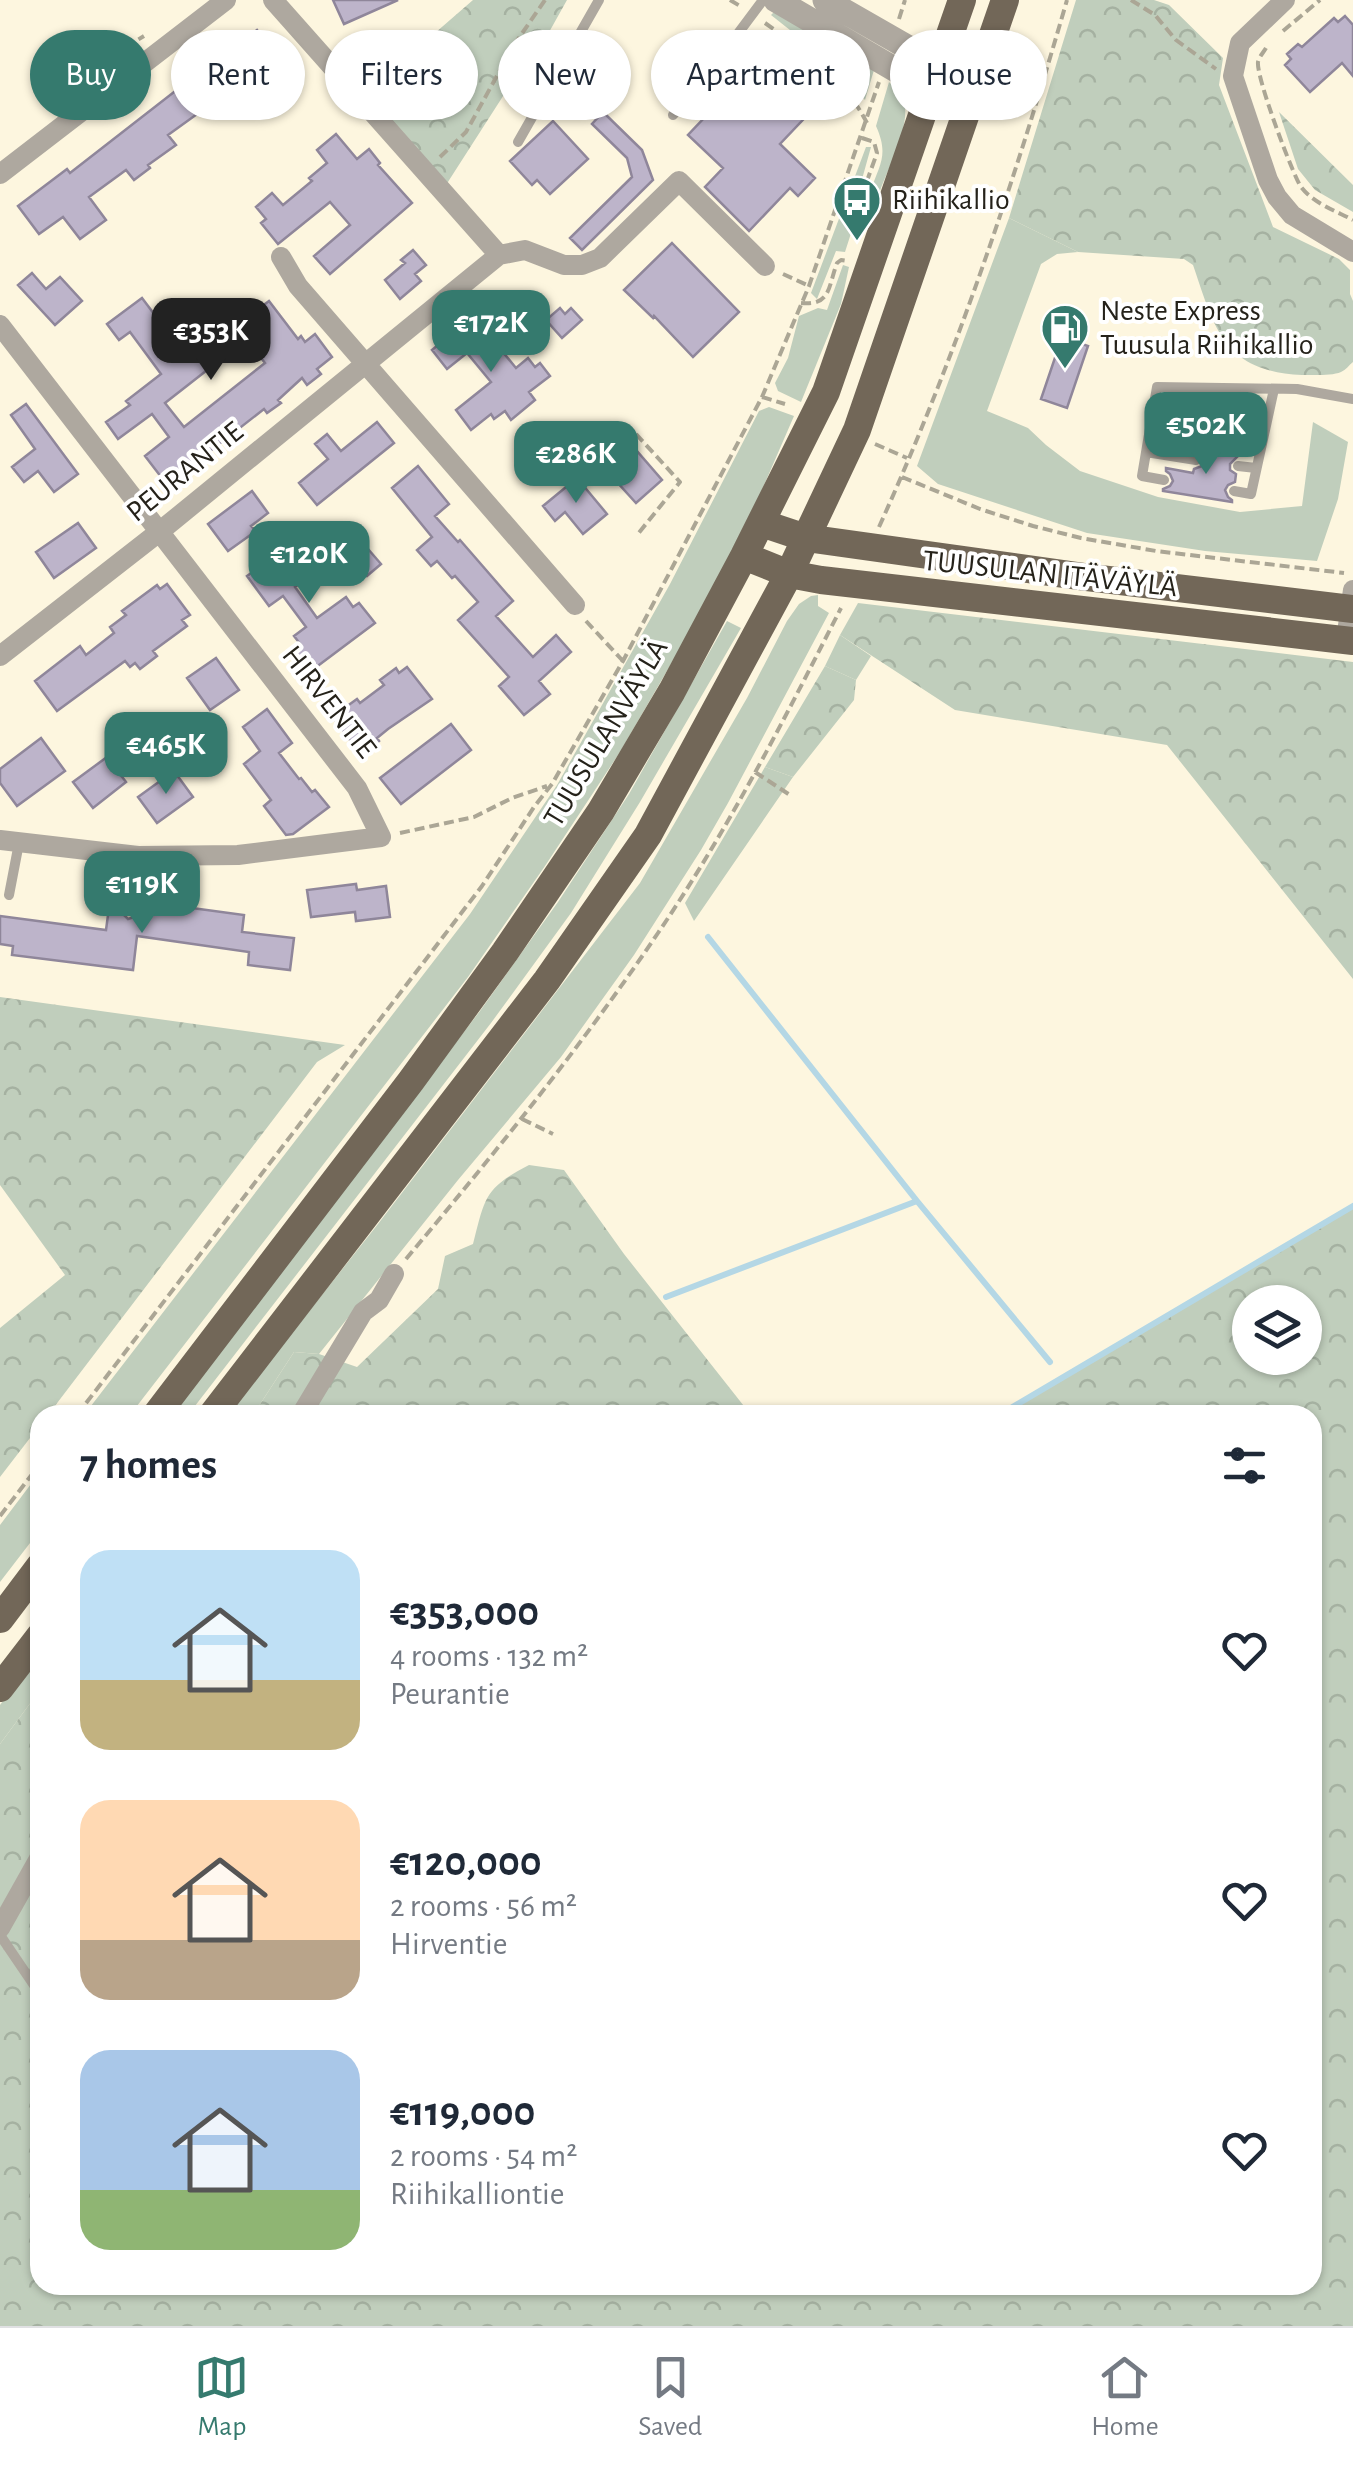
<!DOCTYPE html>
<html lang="en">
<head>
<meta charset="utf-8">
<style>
	:root { --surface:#fff; --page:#f2f2f3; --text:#1f2937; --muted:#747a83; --line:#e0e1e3; --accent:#357a6e }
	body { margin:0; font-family:"Alegreya Sans",sans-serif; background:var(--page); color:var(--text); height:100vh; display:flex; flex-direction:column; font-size:38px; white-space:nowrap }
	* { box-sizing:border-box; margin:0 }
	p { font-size:32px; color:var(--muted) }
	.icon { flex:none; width:55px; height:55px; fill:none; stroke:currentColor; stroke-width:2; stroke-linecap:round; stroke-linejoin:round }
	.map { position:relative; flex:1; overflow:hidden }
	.panel { position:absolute; left:30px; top:1405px; width:1292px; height:890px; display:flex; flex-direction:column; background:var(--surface); border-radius:30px; box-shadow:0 2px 8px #0004 }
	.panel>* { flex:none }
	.guide { position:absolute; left:30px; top:30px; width:1295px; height:90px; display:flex; gap:20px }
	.controls { position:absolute; left:1232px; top:1285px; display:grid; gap:20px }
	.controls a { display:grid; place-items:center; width:90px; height:90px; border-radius:50%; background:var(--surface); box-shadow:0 2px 8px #0004; font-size:50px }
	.price { position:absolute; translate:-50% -85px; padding:0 22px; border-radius:20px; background:var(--accent); color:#fff; font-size:32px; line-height:65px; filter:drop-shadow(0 2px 5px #0008) }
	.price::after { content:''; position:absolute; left:50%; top:60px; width:30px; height:22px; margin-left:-15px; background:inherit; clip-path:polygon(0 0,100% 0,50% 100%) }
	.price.active { background:#222; color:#fff }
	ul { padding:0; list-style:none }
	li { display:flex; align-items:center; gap:30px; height:250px; padding:0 50px }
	li span { display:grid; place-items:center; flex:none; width:280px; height:200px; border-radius:30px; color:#555 }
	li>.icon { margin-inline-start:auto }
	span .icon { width:120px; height:120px; fill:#fffc; stroke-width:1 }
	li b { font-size:42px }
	h2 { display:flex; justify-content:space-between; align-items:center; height:120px; padding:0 50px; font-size:42px }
	.tag { padding:0 35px; border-radius:45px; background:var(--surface); box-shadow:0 2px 8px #0004; font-size:35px; line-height:90px }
	.tag.active { background:var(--accent); color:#fff }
	.dock { display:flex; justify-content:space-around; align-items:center; height:140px; border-top:2px solid var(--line); background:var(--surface); font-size:28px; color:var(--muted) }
	.dock a { display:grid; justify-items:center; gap:5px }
	.dock .active { color:var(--accent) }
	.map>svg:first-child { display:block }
	.grass { fill:#c0cebc }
	.forest { fill:url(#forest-crowns); fill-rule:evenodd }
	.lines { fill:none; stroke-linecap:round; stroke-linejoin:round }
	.stream { stroke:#b4d7e5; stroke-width:6 }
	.building { fill:#bdb4ca; stroke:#8f869a; stroke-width:2.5 }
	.path { stroke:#aba695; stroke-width:4; stroke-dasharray:10 5; stroke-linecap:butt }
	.service { stroke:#aea89f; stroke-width:10 }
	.minor { stroke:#aea89f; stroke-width:20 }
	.tertiary { stroke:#aea89f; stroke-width:25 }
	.primary { stroke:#726758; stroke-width:28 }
	.labels { text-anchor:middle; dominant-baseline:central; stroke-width:8; stroke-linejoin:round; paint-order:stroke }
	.poi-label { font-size:30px; fill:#25221a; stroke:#fff; text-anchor:start }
	.street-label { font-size:30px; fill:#25221a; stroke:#fff }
</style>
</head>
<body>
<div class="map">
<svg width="1353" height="2326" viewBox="0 0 1353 2326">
	<defs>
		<pattern id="forest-crowns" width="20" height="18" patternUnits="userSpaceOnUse" patternTransform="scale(2.5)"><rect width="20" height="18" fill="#c0cebc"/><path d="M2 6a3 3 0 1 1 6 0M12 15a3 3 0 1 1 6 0" fill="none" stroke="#a5b1a1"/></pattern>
	</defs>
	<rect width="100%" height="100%" fill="#fdf6df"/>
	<path class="grass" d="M 777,9 L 874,70 L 865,100 L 829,61 L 771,15 Z
		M 889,82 C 895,88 902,94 904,102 C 911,125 888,169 880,191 L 876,194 L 870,192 C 880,164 889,155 876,126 Z
		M 866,147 L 871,147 L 859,190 L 862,199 L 845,252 L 836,251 L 817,299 L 811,293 Z
		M 1009,218 L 1078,252 L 1057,254 L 1041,264 L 987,411 L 1028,428 L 1046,445 L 1080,471 L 1158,497 L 1240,512 L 1302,506 L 1313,422 L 1348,442 L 1338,499 L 1317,561 L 1205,551 L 1087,533 L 938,484 L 917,466 Z
		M 843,265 L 849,267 L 841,304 L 801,402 L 778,391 L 775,383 L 788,358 L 799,316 L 818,308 L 827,310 Z
		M 769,407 L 794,416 L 755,506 L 708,600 L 620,752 L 545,866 L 468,977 L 130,1415 L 84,1415 L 470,914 L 557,785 L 670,584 L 759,411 Z
		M 818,595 L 818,606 L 829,613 L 728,803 L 701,850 L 634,955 L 561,1057 L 458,1180 L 319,1354 L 294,1352 L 253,1415 L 227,1415 L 378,1224 L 640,883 L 747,698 L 787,621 L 799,604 L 811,596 Z
		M 727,621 L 741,628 L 640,802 L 571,913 L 491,1023 L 188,1415 L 169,1415 L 480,1011 L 558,902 L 629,794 Z
		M 840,635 L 871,656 L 856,680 L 825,666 Z
		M 765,767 L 793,777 L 694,921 L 685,903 Z
		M 40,1472 L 40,1530 L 0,1582 L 0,1525 Z
		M 40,1651 L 40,1690 L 0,1744 L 0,1705 Z"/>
	<path class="forest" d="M 473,0 L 567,0 L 543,43 L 539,40 L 446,185 L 366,93 Z
		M 1076,0 L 1154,0 L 1169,5 L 1223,58 L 1219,85 L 1273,227 L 1339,259 L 1350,270 L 1350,294 L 1353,301 L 1353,362 C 1349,365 1346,370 1341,372 C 1332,376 1313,375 1302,375 C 1223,371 1215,329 1193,265 L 1184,259 L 1078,252 L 1009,218 Z
		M 1279,112 L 1353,185 L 1353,212 L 1315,190 L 1298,169 Z
		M 858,603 L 1353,662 L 1353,979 L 1167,745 L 955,710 L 840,635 Z
		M 825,666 L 856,680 L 854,700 L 793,777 L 765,767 Z
		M 0,997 L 345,1045 L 317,1062 L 48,1415 L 40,1415 L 40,1425 L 0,1477 L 0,1328 L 65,1275 L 0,1185 Z
		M 529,1165 L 564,1170 L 624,1254 L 751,1415 L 253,1415 L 294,1352 L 319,1354 L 357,1367 L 438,1289 L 445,1256 L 473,1244 C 485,1198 484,1188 529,1165 Z
		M 1353,1206 L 1353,2326 L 0,2326 L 0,1744 L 40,1690 L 40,2285 L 1312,2285 L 1312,1415 L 1000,1415 ZM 1250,1302 L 1305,1302 L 1305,1358 L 1250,1358 Z"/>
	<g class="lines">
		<path class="stream" d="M 708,937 L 917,1201 L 1050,1362
			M 666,1297 L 917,1201
			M 999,1415 L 1353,1206"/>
	</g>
	<path class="building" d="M 333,0 L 398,0 L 344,24 Z
		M 1345,16 L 1353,25 L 1353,76 L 1342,63 L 1310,92 L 1285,65 L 1291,59 L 1287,54 L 1298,44 L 1302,47 L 1334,18 L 1338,22 Z
		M 257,30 L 296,83 L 278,95 L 259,69 L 232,89 L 235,93 L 207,114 L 204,109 L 168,135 L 176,145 L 148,165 L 150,168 L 134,180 L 126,170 L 89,197 L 106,220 L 80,239 L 63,217 L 39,234 L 18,206 L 67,169 L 70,173 L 201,71 L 211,84 L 235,66 L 226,53 Z
		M 763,56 L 816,106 L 780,144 L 815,178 L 798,196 L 790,188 L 749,231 L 705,187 L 723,168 L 688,135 Z
		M 603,112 L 642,150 L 653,180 L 582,250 L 570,238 L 632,177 L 627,158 L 592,124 Z
		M 553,121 L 588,159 L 550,194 L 537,180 L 532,185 L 510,161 Z
		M 336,134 L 357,159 L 369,149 L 380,163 L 378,165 L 412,203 L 330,274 L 314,256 L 350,225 L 330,202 L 278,244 L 261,223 L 266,219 L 256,207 L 272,193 L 283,205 L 312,181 L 309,178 L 327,163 L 317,150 Z
		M 672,243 L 739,312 L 693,357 L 654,316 L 653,318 L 624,290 Z
		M 413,250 L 426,265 L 415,274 L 421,281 L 400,299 L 385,280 L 405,263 L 401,260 Z
		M 32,273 L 46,289 L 60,277 L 82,301 L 55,325 L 18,285 Z
		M 142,298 L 185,355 L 195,347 L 211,367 L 165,403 L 184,427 L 265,363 L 236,326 L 269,301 L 298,339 L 301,336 L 305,342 L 315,334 L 332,357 L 317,369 L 321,374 L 307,385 L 302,378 L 278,400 L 281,403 L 267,413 L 264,409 L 209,452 L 207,449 L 165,482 L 145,456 L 169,437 L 152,414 L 118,439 L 106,422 L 130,405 L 126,401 L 161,374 L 130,332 L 119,340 L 107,324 Z
		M 560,308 L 565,314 L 571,308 L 582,320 L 562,338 L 546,320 Z
		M 473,316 L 516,368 L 528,358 L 535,367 L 540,363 L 550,376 L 529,392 L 535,400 L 511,420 L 505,411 L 494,419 L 491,414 L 471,430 L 456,410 L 491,382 L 467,353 L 447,369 L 432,350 Z
		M 1062,337 L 1088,346 L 1067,408 L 1041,399 Z
		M 26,404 L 78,474 L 54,492 L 38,471 L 24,482 L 12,467 L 35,449 L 11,415 Z
		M 377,422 L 394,443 L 317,505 L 299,483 L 328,459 L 315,444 L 327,434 L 341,451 Z
		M 624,436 L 662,480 L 636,503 L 597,460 Z
		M 1197,449 L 1239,455 L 1230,464 L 1230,470 L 1236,474 L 1235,482 L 1228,485 L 1225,490 L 1228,497 L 1232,500 L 1232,502 L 1163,491 L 1163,489 L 1170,486 L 1173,481 L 1170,474 L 1166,471 L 1166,468 L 1193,473 L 1194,469 L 1202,466 L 1204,458 L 1197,451 Z
		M 418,466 L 449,504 L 435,516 L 458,542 L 460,540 L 513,601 L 496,616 L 533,657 L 556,635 L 571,652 L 539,681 L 550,694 L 524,715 L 499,686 L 509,677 L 458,620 L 478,602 L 455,576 L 452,578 L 437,561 L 431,566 L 417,550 L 432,537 L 392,488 Z
		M 577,478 L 607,514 L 583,534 L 565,512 L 555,521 L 543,506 Z
		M 252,491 L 268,513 L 251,526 L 256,531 L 228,551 L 208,524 Z
		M 78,523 L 96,548 L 54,578 L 36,552 Z
		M 307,533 L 320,551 L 301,565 L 310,576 L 295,587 L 317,618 L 346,597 L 353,607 L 359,603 L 375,623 L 307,674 L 291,652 L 301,645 L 294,636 L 306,627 L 283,596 L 269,606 L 247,576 Z
		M 362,542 L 381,564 L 367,576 L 348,554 Z
		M 167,584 L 190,615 L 182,620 L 187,626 L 153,651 L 157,656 L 140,669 L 135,663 L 130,667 L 125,661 L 57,711 L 35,681 L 80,646 L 86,655 L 114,633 L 110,627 L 126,615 L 122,611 L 157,585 L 160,589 Z
		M 216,658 L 239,690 L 210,710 L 187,678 Z
		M 407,667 L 432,699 L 388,729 L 377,738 L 379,741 L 361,755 L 336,721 L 346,714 L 343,709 L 357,699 L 360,703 L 384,685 L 380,680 L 396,668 L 399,673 Z
		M 267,709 L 292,743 L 279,753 L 299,779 L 301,778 L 312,792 L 315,790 L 329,807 L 293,834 L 286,835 L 264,806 L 271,800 L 244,764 L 260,751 L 243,727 Z
		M 451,724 L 471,750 L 401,804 L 380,778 Z
		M 41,738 L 65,771 L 17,806 L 0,783 L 0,769 Z
		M 107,757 L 126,782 L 93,808 L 73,782 Z
		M 174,771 L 193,797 L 157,823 L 138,797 Z
		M 356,884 L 357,890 L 386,886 L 390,917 L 356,921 L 355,912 L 311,917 L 307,890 Z
		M 111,893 L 124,895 L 122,913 L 128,919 L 137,916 L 140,901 L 244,915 L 242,932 L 294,938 L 290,970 L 248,965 L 249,952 L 137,936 L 133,970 L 12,955 L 13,946 L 0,944 L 0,916 L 106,930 Z"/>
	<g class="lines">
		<path class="path" d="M 730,0 L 740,6
			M 1131,0 L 1155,15 L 1176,40 L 1216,69
			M 899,19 L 905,0
			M 765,23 C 808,53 842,75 867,123
			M 1283,31 L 1320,0
			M 1266,48 C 1263,53 1259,57 1258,62 C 1256,77 1292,173 1301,187 C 1313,203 1336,211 1353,220
			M 58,79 L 103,61 L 144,36
			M 703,102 L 710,109 L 763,54 L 807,98
			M 862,138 L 874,142 L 877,153 L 863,192 L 870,198
			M 440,157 L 466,132 L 514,45 L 545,0
			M 783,274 L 807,285
			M 801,303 C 831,306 828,287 837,263 L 841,260 L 848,261
			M 762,397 L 785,404
			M 636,434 L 680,482 L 637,535
			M 875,444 L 907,458
			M 902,477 L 980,509 L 1033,526 L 1081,538 L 1156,551 L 1344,573
			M 879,527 C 956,357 1015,180 1067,0
			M 586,621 L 623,661
			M 755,772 L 790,795
			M 400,833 L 474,817 L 512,798 L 547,786
			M 522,1119 L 553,1134
			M 406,1259 C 495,1153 581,1047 658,933 C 728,830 785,718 841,608
			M 77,1415 L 482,886 L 534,807 L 552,784 L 623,661 L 762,397 L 809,286 L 879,82
			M 0,1516 L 40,1464"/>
		<path class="service" d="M 673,115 L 707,75 L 763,0
			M 518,142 L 599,0
			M 1146,452 L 1196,460
			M 1238,466 L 1256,468
			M 1164,480 L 1142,476 L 1157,387 L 1297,389 L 1353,399
			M 1234,491 L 1251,494 L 1274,389
			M 9,895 L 19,843
			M 130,911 L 138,856
			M 0,1935 L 40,1994"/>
		<path class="minor" d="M 273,0 L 499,255
			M 1285,0 L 1240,43 L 1233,76 L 1268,180 L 1277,197 L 1292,215 L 1353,252
			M 0,174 L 226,0
			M 281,257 L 298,286 L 575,605
			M 0,325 L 357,788 L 381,837 L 238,855 L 138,856 L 0,840
			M 1346,640 L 1353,590
			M 0,656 L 159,532 L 499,255 L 525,250 L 564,265 L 582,265 L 600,258 L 679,181 L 765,266
			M 301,1415 L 363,1312 L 379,1300 L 394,1274
			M 0,1928 L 40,1857"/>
		<path class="tertiary" d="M 776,0 L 968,112
			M 825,0 L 977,87"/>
		<path class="primary" d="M 761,523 L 806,538 L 1085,577 L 1353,609
			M 744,556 L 789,574 L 821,580 L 1353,641
			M 156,1415 L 411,1081 L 505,952 L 601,811 L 672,691 L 744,556 L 826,392 L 962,0
			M 212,1415 L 547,980 L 648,835 L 789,574 L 857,430 L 1005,0
			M 0,1619 L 40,1566
			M 0,1688 L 40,1636"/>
	</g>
	<defs>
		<g id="bus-pin" transform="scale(2.5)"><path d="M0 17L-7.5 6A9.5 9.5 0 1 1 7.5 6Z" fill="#357a6e" stroke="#fff"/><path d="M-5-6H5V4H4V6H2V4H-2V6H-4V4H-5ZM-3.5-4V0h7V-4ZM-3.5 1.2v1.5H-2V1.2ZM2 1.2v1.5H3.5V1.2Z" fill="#fff"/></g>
		<g id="fuel-pin" transform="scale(2.5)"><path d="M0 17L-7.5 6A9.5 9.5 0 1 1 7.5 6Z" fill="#357a6e" stroke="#fff"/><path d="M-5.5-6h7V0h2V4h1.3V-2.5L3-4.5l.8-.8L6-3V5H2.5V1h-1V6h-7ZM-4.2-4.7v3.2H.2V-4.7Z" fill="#fff"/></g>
	</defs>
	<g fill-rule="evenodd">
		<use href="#bus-pin" x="857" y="200"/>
		<use href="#fuel-pin" x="1065" y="328"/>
	</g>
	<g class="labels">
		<g class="poi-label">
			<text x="892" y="200">Riihikallio</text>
			<text x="1100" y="311">Neste Express<tspan x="1100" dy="34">Tuusula Riihikallio</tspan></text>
		</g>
		<g class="street-label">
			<text transform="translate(185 472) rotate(-39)">PEURANTIE</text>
			<text transform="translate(1050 574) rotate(6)">TUUSULAN ITÄVÄYLÄ</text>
			<text transform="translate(329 702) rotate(52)">HIRVENTIE</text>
			<text transform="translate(606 733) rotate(-59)">TUUSULANVÄYLÄ</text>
		</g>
	</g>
</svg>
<div class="controls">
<a><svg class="icon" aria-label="layers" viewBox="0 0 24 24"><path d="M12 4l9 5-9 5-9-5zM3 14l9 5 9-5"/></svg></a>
</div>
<b class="price" style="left:491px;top:375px">€172K</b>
<b class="price active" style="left:211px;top:383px">€353K</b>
<b class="price" style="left:1206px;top:477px">€502K</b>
<b class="price" style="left:576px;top:506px">€286K</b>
<b class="price" style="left:309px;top:606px">€120K</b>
<b class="price" style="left:166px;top:797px">€465K</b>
<b class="price" style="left:142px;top:936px">€119K</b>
<div class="guide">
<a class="tag active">Buy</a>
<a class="tag">Rent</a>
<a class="tag">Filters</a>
<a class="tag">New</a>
<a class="tag">Apartment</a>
<a class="tag">House</a>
</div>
<section class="panel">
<h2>7 homes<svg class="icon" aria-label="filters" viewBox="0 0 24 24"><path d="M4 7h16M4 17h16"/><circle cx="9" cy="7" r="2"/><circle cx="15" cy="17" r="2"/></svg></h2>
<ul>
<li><span style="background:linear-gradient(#bfe0f5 65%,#c2b280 0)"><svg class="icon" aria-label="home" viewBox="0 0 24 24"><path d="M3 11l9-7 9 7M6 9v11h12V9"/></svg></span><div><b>€353,000</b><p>4 rooms · 132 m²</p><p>Peurantie</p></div><svg class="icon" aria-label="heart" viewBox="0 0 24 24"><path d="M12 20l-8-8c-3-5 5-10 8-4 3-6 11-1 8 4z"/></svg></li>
<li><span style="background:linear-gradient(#ffd9b3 70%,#b9a48a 0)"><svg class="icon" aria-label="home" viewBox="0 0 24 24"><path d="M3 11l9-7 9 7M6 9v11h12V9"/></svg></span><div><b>€120,000</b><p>2 rooms · 56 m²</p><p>Hirventie</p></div><svg class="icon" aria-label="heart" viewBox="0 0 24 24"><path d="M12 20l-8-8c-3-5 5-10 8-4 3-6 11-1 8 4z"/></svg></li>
<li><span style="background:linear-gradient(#a9c7e8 70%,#8fb573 0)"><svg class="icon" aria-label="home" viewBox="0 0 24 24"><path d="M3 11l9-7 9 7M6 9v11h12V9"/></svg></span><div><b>€119,000</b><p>2 rooms · 54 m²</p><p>Riihikalliontie</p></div><svg class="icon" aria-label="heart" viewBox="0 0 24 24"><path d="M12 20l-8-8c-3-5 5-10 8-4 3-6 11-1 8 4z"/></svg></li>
</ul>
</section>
</div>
<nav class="dock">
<a class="active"><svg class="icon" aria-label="map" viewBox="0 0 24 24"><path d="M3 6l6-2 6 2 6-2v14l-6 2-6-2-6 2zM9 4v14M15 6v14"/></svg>Map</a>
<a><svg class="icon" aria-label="saved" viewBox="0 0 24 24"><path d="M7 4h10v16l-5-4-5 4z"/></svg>Saved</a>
<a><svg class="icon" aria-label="home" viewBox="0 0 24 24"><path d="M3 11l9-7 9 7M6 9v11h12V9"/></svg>Home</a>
</nav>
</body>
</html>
